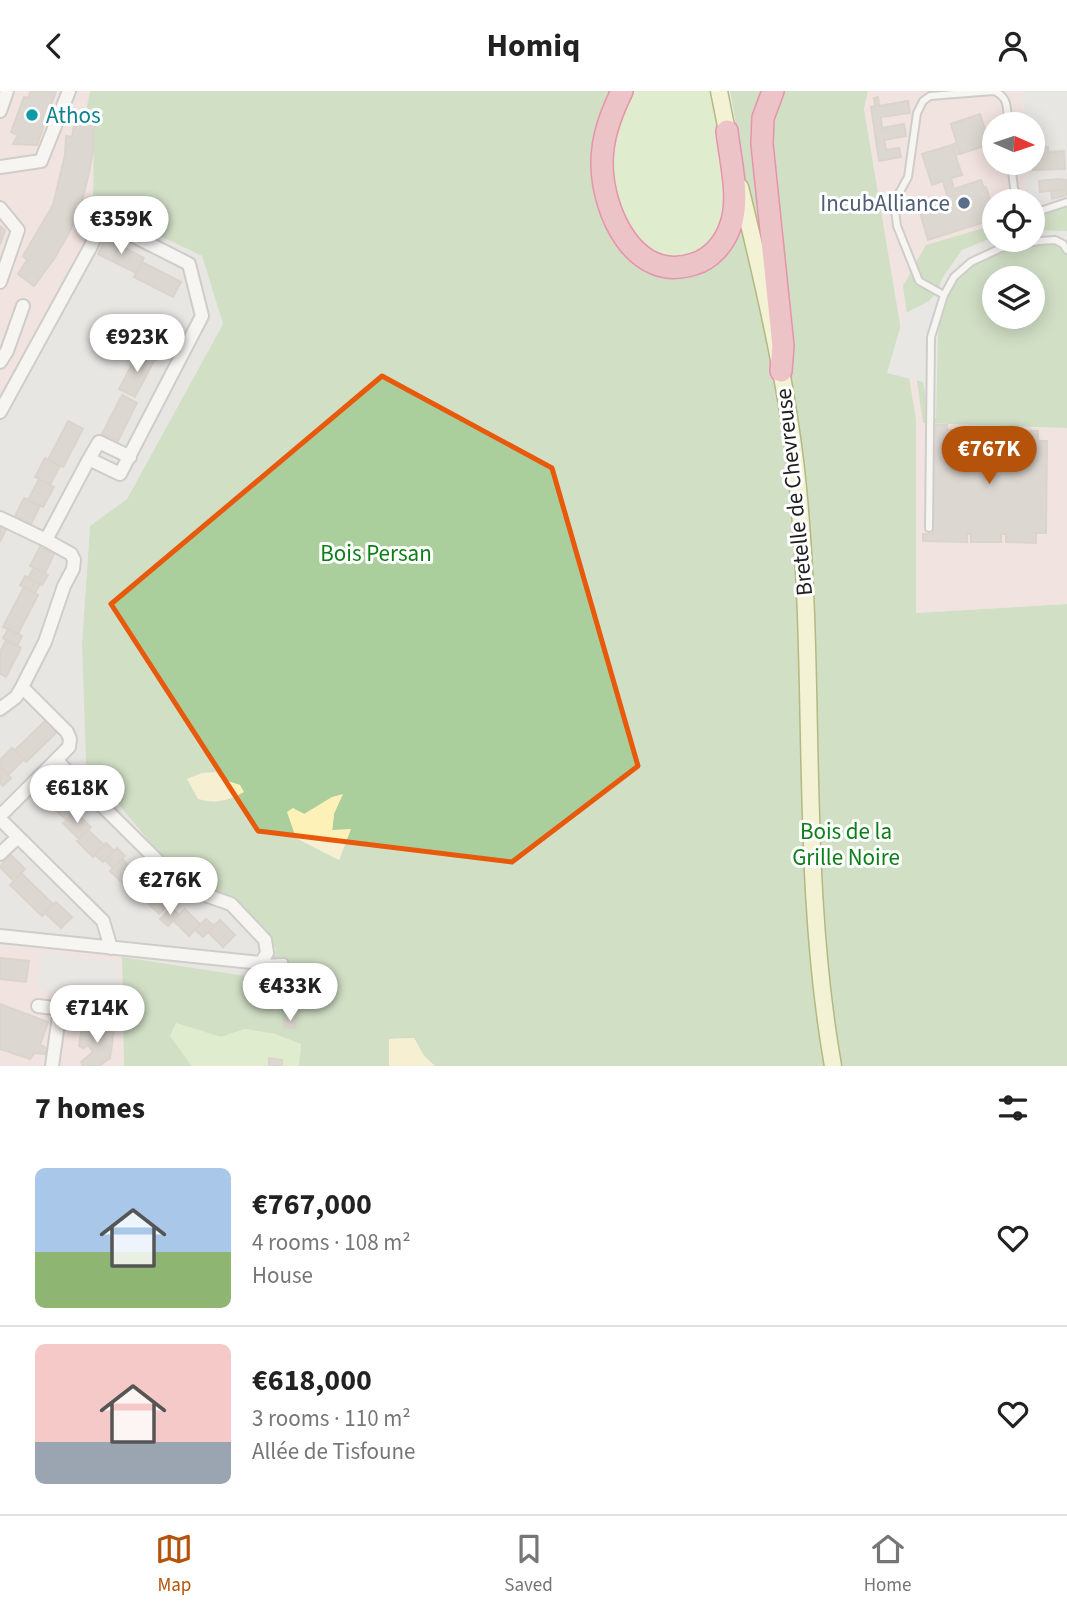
<!DOCTYPE html>
<html lang="en">
<head>
<meta charset="utf-8">
<style>
	:root { --surface:#fff; --page:#f6f6f6; --text:#222; --muted:#767676; --line:#e0e0e0; --accent:#b45309 }
	body { margin:0; font-family:"Source Sans 3",sans-serif; background:var(--page); color:var(--text); height:100vh; display:flex; flex-direction:column; font-size:26px; white-space:nowrap }
	* { box-sizing:border-box; margin:0 }
	p { font-size:23px; color:var(--muted) }
	.icon { flex:none; width:38px; height:38px; fill:none; stroke:currentColor; stroke-width:2; stroke-linecap:round; stroke-linejoin:round }
	.map { position:relative; height:975px; overflow:hidden }
	.side { display:flex; flex-direction:column; background:var(--surface); flex:1 }
	.side>* { flex:none }
	.needle { width:46px; rotate:93deg }
	.fabs { position:absolute; left:982px; top:21px; display:grid; gap:14px }
	.fabs a { display:grid; place-items:center; width:63px; height:63px; border-radius:50%; background:var(--surface); box-shadow:0 4px 18px #0003; font-size:35px }
	.price { position:absolute; translate:-50% -60px; padding:0 16px; border-radius:24px; background:#fff; color:#222; font-size:23px; line-height:46px; filter:drop-shadow(0 2px 4px #0008) }
	.price::after { content:''; position:absolute; left:50%; top:42px; width:21px; height:16px; margin-left:-10px; background:inherit; clip-path:polygon(0 0,100% 0,50% 100%) }
	.price.active { background:var(--accent); color:#fff }
	ul { padding:0; list-style:none }
	li { display:flex; align-items:center; gap:21px; height:175px; padding:0 35px }
	li+li { border-top:2px solid var(--line) }
	li span { display:grid; place-items:center; flex:none; width:196px; height:140px; border-radius:10px; color:#555 }
	li>.icon { margin-inline-start:auto }
	span .icon { width:84px; height:84px; fill:#fffc; stroke-width:1 }
	li b { font-size:30px }
	h2 { display:flex; justify-content:space-between; align-items:center; height:84px; padding:0 35px; font-size:30px }
	header { display:flex; justify-content:space-between; align-items:center; height:91px; padding:0 35px; background:var(--surface); font-size:32px; font-weight:700 }
	.dock { display:flex; justify-content:space-around; align-items:center; height:98px; border-top:2px solid var(--line); background:var(--surface); font-size:19px; color:var(--muted) }
	.dock a { display:grid; justify-items:center; gap:4px }
	.dock .active { color:var(--accent) }
	.map>svg:first-child { display:block }
	.residential { fill:#dedddd }
	.commercial { fill:#f1d8d6; fill-rule:evenodd }
	.grass { fill:#caeaad }
	.forest { fill:#aacf9c; fill-rule:evenodd }
	.sand { fill:#fef1b7 }
	.parking { fill:#e0e0e0 }
	.building { fill:#c5bdb6; stroke:#c2b5a9; stroke-width:2 }
	.lines { fill:none; stroke-linecap:round; stroke-linejoin:round }
	.lane-casing { stroke:#a7a7a7; stroke-width:10 }
	.street-casing { stroke:#a7a7a7; stroke-width:16 }
	.secondary-casing { stroke:#6a7806; stroke-width:19 }
	.highway-casing { stroke:#da2862; stroke-width:24 }
	.lane { stroke:#fff; stroke-width:6 }
	.street { stroke:#fff; stroke-width:12 }
	.secondary { stroke:#f5f9bc; stroke-width:16 }
	.highway { stroke:#e6909e; stroke-width:21 }
	.marked { fill:none; stroke:#e8590c; stroke-width:5; stroke-linejoin:round }
	.culture-dot { fill:#0f9aa8; stroke:#fff; stroke-width:2.5 }
	.service-dot { fill:#5c6f8a; stroke:#fff; stroke-width:2.5 }
	.labels { text-anchor:middle; dominant-baseline:central; stroke-width:6; stroke-linejoin:round; paint-order:stroke }
	.culture-label { font-size:23px; fill:#0d838f; stroke:#fff; text-anchor:start }
	.service-label { font-size:23px; fill:#4e5e75; stroke:#fff; text-anchor:end }
	.street-label { font-size:23px; fill:#202020; stroke:#fff }
	.park-label { font-size:23px; fill:#0d7f19; stroke:#fff }
</style>
</head>
<body>
<header><svg class="icon" aria-label="back" viewBox="0 0 24 24"><path d="M15 5l-7 7 7 7"/></svg>Homiq<svg class="icon" aria-label="person" viewBox="0 0 24 24"><circle cx="12" cy="8" r="4"/><path d="M4 21q1-7 8-7t8 7"/></svg></header>
<div class="map">
<svg width="1067" height="975" viewBox="0 0 1067 975">
	<rect width="100%" height="100%" fill="#f0ede7"/>
	<path class="residential" d="M 1022,0 L 1067,0 L 1067,107 L 1041,113 L 1033,111 L 1025,105 L 1024,88 L 1029,88 L 1028,72 L 1032,72 L 1032,33 L 1025,33 Z
		M 100,116 L 202,165 L 223,233 L 127,408 L 90,435 L 82,553 L 86,673 L 195,801 L 250,823 L 276,858 L 263,877 L 246,885 L 122,866 L 0,854 L 0,306 L 87,149 Z"/>
	<path class="commercial" d="M 0,0 L 90,0 L 85,29 L 94,30 L 93,113 L 100,116 L 87,149 L 0,306 Z
		M 868,0 L 1022,0 L 1025,33 L 994,33 L 994,72 L 1028,72 L 1029,88 L 1024,89 L 1025,105 L 1031,110 L 994,110 L 994,149 L 1032,149 L 1033,111 L 1041,112 L 1067,107 L 1067,513 L 916,522 L 916,328 L 864,17 ZM 994,187 L 1032,187 L 1032,226 L 994,226 Z
		M 0,854 L 122,866 L 124,975 L 0,975 Z"/>
	<path class="grass" d="M 631,0 L 710,0 C 717,34 733,99 724,133 C 720,147 706,161 691,164 C 685,166 676,169 670,168 C 627,164 607,97 610,60 C 612,39 622,19 631,0 Z
		M 176,932 L 221,946 L 245,938 L 275,943 L 301,953 L 299,975 L 192,975 L 170,945 Z"/>
	<path class="forest" d="M 90,0 L 616,0 L 598,56 L 637,171 L 710,173 L 752,126 L 730,0 L 868,0 L 864,18 L 916,328 L 916,522 L 1067,513 L 1067,975 L 435,975 L 424,965 L 414,947 L 389,948 L 389,975 L 299,975 L 301,953 L 275,943 L 245,938 L 221,946 L 176,932 L 170,945 L 192,975 L 124,975 L 122,866 L 246,885 L 263,877 L 276,858 L 250,823 L 195,801 L 152,754 L 86,673 L 82,553 L 90,435 L 127,408 L 223,233 L 202,165 L 93,113 L 94,30 L 84,30 ZM 202,682 L 240,694 L 187,689 ZM 293,718 L 304,723 L 334,723 L 332,740 L 350,739 L 339,769 L 296,747 Z
		M 1067,114 L 1067,337 L 923,332 L 903,195 L 926,154 L 994,134 L 994,149 L 1032,149 L 1033,123 ZM 994,187 L 1032,187 L 1032,226 L 994,226 Z"/>
	<path class="sand" d="M 216,681 L 223,689 L 240,694 L 244,701 C 227,710 216,713 198,708 L 187,688 L 202,682 Z
		M 343,703 L 334,723 L 332,739 L 351,738 L 339,769 L 296,747 L 287,721 L 293,717 L 304,723 L 332,706 Z
		M 414,947 L 424,965 L 435,975 L 389,975 L 389,948 Z"/>
	<path class="parking" d="M 1033,139 L 1067,140 L 1067,159 L 1055,149 L 1001,157 L 971,171 L 954,186 L 944,204 L 938,243 L 936,327 L 930,327 L 923,291 L 887,282 L 904,223 L 929,210 L 937,201 L 943,186 L 962,159 L 994,146 L 994,149 L 1032,149 Z
		M 41,862 L 119,870 L 117,911 L 37,898 Z"/>
	<path class="building" d="M 31,0 L 56,0 L 37,54 L 13,53 L 18,44 L 11,41 L 24,6 L 28,7 Z
		M 878,6 L 879,15 L 908,10 L 910,22 L 881,26 L 882,37 L 904,33 L 906,45 L 884,49 L 886,59 L 899,57 L 901,66 L 879,70 L 871,16 L 875,15 L 874,7 Z
		M 980,23 L 990,53 L 960,63 L 951,33 Z
		M 75,29 L 94,30 L 93,61 L 88,86 L 81,114 L 69,142 L 54,168 L 34,195 L 18,183 L 27,169 L 23,165 L 53,114 L 65,64 L 66,45 L 72,46 Z
		M 957,52 L 960,63 L 955,64 L 952,54 Z
		M 952,54 L 962,84 L 951,87 L 954,98 L 981,89 L 984,97 L 986,96 L 994,120 L 994,128 L 928,149 L 919,118 L 948,108 L 943,90 L 932,94 L 922,63 Z
		M 1032,56 L 1048,56 L 1048,61 L 1064,60 L 1065,78 L 1033,79 Z
		M 1059,88 L 1066,89 L 1067,98 L 1040,101 L 1039,90 Z
		M 1067,98 L 1067,104 L 1052,108 L 1051,100 Z
		M 0,135 L 5,139 L 0,154 Z
		M 106,147 L 144,167 L 136,182 L 98,163 Z
		M 142,171 L 181,191 L 173,206 L 134,186 Z
		M 162,224 L 177,231 L 157,269 L 143,262 Z
		M 139,260 L 155,268 L 135,306 L 119,298 Z
		M 122,304 L 137,312 L 118,350 L 102,343 Z
		M 68,330 L 83,338 L 63,376 L 48,369 Z
		M 934,334 L 947,334 L 947,339 L 968,339 L 968,347 L 973,347 L 973,339 L 1003,340 L 1003,347 L 1007,347 L 1007,340 L 1038,340 L 1038,350 L 1047,350 L 1046,442 L 1036,442 L 1036,452 L 1006,451 L 1006,443 L 1001,443 L 1001,451 L 971,451 L 971,443 L 967,443 L 967,451 L 923,450 L 923,443 L 933,443 Z
		M 45,367 L 60,375 L 50,394 L 35,386 Z
		M 39,388 L 54,396 L 43,416 L 28,409 Z
		M 24,407 L 40,415 L 31,433 L 15,425 Z
		M 0,435 L 6,438 L 0,451 Z
		M 40,456 L 54,463 L 45,482 L 30,475 Z
		M 34,476 L 48,484 L 42,494 L 28,487 Z
		M 25,485 L 40,493 L 35,502 L 20,494 Z
		M 24,496 L 38,504 L 18,543 L 3,536 Z
		M 8,538 L 22,545 L 17,555 L 3,547 Z
		M 6,549 L 21,557 L 6,586 L 0,583 L 0,561 Z
		M 46,629 L 57,641 L 26,671 L 15,659 Z
		M 12,657 L 24,668 L 8,684 L 0,675 L 0,669 Z
		M 0,675 L 11,687 L 3,695 L 0,692 Z
		M 47,688 L 78,718 L 66,729 L 35,699 Z
		M 75,721 L 91,736 L 79,748 L 63,732 Z
		M 88,739 L 104,754 L 93,766 L 77,750 Z
		M 106,752 L 114,760 L 103,771 L 95,764 Z
		M 117,757 L 125,765 L 113,777 L 105,769 Z
		M 10,763 L 25,778 L 14,790 L 0,776 Z
		M 122,768 L 137,783 L 126,795 L 110,780 Z
		M 140,780 L 171,811 L 159,823 L 128,792 Z
		M 21,782 L 53,813 L 42,825 L 10,794 Z
		M 56,811 L 72,826 L 61,837 L 45,822 Z
		M 171,816 L 179,824 L 168,835 L 160,828 Z
		M 185,818 L 200,833 L 189,845 L 173,829 Z
		M 206,828 L 214,835 L 203,846 L 195,839 Z
		M 220,829 L 235,844 L 223,856 L 208,841 Z
		M 0,867 L 29,870 L 26,891 L 0,888 Z
		M 0,913 L 48,931 L 40,954 L 47,957 L 46,963 L 34,962 L 30,968 L 0,958 Z
		M 284,928 L 295,929 L 295,937 L 284,936 Z
		M 82,935 L 114,939 L 110,967 L 99,975 L 83,975 L 81,971 L 93,961 L 88,954 L 84,957 L 79,955 Z
		M 269,967 L 282,969 L 282,975 L 269,975 Z"/>
	<g class="lines">
		<g class="lane-casing">
			<path id="lane" d="M 1011,72 L 1014,97 L 1019,110
				M 1032,119 L 1040,120 L 1067,111
				M 102,129 L 106,111
				M 944,204 L 919,190 L 897,135 L 895,119 L 897,106 L 908,86 L 917,22 L 923,10 L 930,5 L 993,0 C 1009,5 1007,18 1008,33
				M 929,437 L 931,246 L 944,204 L 954,186 L 971,171 L 1001,157 L 1039,150 L 1055,149 L 1063,153 L 1067,159
				M 261,872 L 284,871"/>
		</g>
		<g class="street-casing">
			<path id="street" d="M 0,20 L 7,0
				M 0,76 L 41,70 L 69,0
				M 0,117 L 18,139 L 0,191
				M 0,271 L 7,260 L 23,215
				M 0,321 L 91,155 L 102,129 L 189,173 L 202,225 L 120,383 L 89,368 L 46,449 L 71,463 L 74,469 L 73,478 L 64,495 L 45,551 L 22,596 L 16,606 L 0,618
				M 89,368 L 99,351 L 130,366
				M 0,427 L 46,449
				M 0,725 L 69,656 L 70,648 L 67,641 L 22,596
				M 0,728 L 103,830 L 111,857
				M 0,763 L 18,746
				M 0,845 L 261,872 L 267,862 L 265,849 L 231,813 L 185,797 L 56,669
				M 38,915 L 116,925
				M 52,975 L 60,918"/>
		</g>
		<g class="secondary-casing">
			<path id="secondary" d="M 719,0 L 729,50
				M 740,96 C 765,198 790,304 799,408 C 816,597 800,788 833,975"/>
		</g>
		<g class="highway-casing">
			<path id="highway" d="M 622,0 C 611,23 602,46 602,72 C 602,121 635,193 694,173 C 711,168 724,153 730,136 C 741,108 730,69 727,40
				M 773,0 L 763,27 L 762,53 L 783,255 L 781,280"/>
		</g>
		<use href="#lane" class="lane"/>
		<use href="#street" class="street"/>
		<use href="#secondary" class="secondary"/>
		<use href="#highway" class="highway"/>
	</g>
	<path d="M0 0H1067V975H0ZM 382,285 L 552,377 L 638,675 L 512,771 L 258,740 L 111,513 Z" fill="#f0ede7" fill-opacity=".55" fill-rule="evenodd"/>
	<path class="marked" d="M 382,285 L 552,377 L 638,675 L 512,771 L 258,740 L 111,513 Z"/>
	<circle class="culture-dot" cx="32" cy="24" r="7"/>
	<circle class="service-dot" cx="964" cy="112" r="7"/>
	<g class="labels">
		<g class="culture-label">
			<text x="46" y="24">Athos</text>
		</g>
		<g class="service-label">
			<text x="950" y="112">IncubAlliance</text>
		</g>
		<g class="street-label">
			<text transform="translate(794 401) rotate(-96)">Bretelle de Chevreuse</text>
		</g>
		<g class="park-label">
			<text x="376" y="462">Bois Persan</text>
			<text x="846" y="740">Bois de la<tspan x="846" dy="26">Grille Noire</tspan></text>
		</g>
	</g>
</svg>
<div class="fabs">
<a><svg class="needle" viewBox="-14 -14 28 28"><path d="M0-13l5 13h-10z" fill="#e53935"/><path d="M0 13l5-13h-10z" fill="#767676"/></svg></a>
<a><svg class="icon" aria-label="locate" viewBox="0 0 24 24"><circle cx="12" cy="12" r="6"/><path d="M12 2v4M12 18v4M2 12h4M18 12h4"/></svg></a>
<a><svg class="icon" aria-label="layers" viewBox="0 0 24 24"><path d="M12 4l9 5-9 5-9-5zM3 14l9 5 9-5"/></svg></a>
</div>
<b class="price" style="left:121px;top:165px">€359K</b>
<b class="price" style="left:137px;top:283px">€923K</b>
<b class="price active" style="left:989px;top:395px">€767K</b>
<b class="price" style="left:77px;top:734px">€618K</b>
<b class="price" style="left:170px;top:826px">€276K</b>
<b class="price" style="left:290px;top:932px">€433K</b>
<b class="price" style="left:97px;top:954px">€714K</b>
</div>
<section class="side">
<h2>7 homes<svg class="icon" aria-label="filters" viewBox="0 0 24 24"><path d="M4 7h16M4 17h16"/><circle cx="9" cy="7" r="2"/><circle cx="15" cy="17" r="2"/></svg></h2>
<ul>
<li><span style="background:linear-gradient(#a9c7e8 60%,#8fb573 0)"><svg class="icon" aria-label="home" viewBox="0 0 24 24"><path d="M3 11l9-7 9 7M6 9v11h12V9"/></svg></span><div><b>€767,000</b><p>4 rooms · 108 m²</p><p>House</p></div><svg class="icon" aria-label="heart" viewBox="0 0 24 24"><path d="M12 20l-8-8c-3-5 5-10 8-4 3-6 11-1 8 4z"/></svg></li>
<li><span style="background:linear-gradient(#f6c9c9 70%,#9aa5b1 0)"><svg class="icon" aria-label="home" viewBox="0 0 24 24"><path d="M3 11l9-7 9 7M6 9v11h12V9"/></svg></span><div><b>€618,000</b><p>3 rooms · 110 m²</p><p>Allée de Tisfoune</p></div><svg class="icon" aria-label="heart" viewBox="0 0 24 24"><path d="M12 20l-8-8c-3-5 5-10 8-4 3-6 11-1 8 4z"/></svg></li>
</ul>
</section>
<nav class="dock">
<a class="active"><svg class="icon" aria-label="map" viewBox="0 0 24 24"><path d="M3 6l6-2 6 2 6-2v14l-6 2-6-2-6 2zM9 4v14M15 6v14"/></svg>Map</a>
<a><svg class="icon" aria-label="saved" viewBox="0 0 24 24"><path d="M7 4h10v16l-5-4-5 4z"/></svg>Saved</a>
<a><svg class="icon" aria-label="home" viewBox="0 0 24 24"><path d="M3 11l9-7 9 7M6 9v11h12V9"/></svg>Home</a>
</nav>
</body>
</html>
